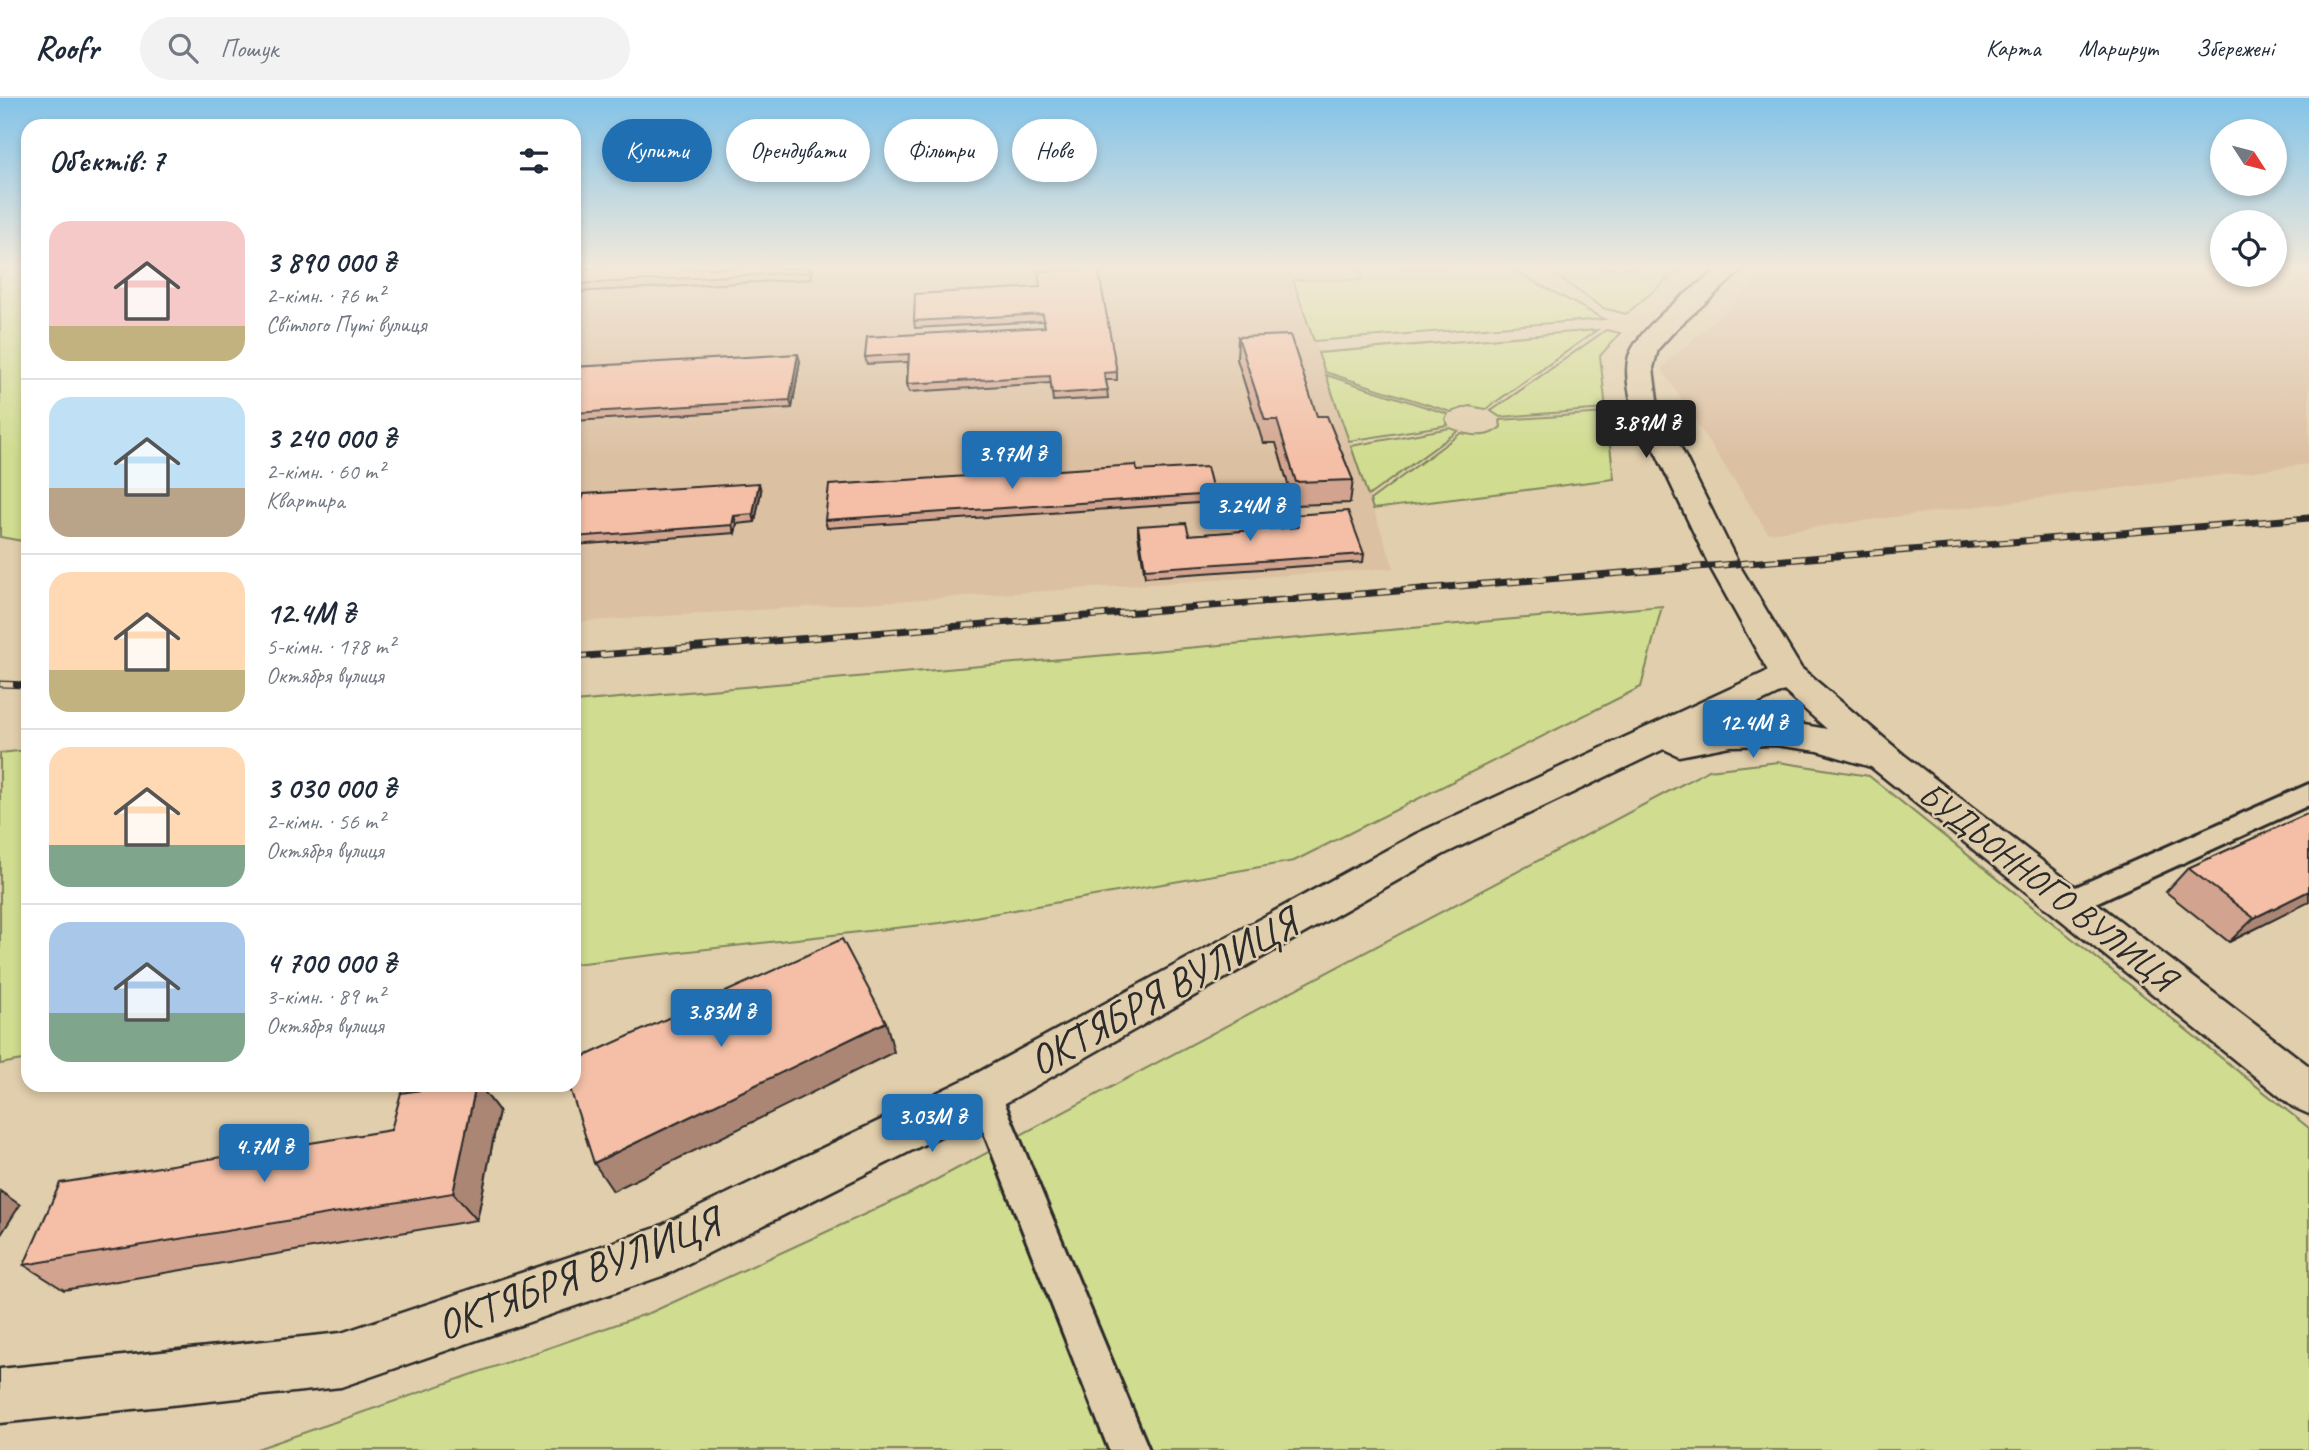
<!DOCTYPE html>
<html lang="uk">
<head>
<meta charset="utf-8">
<style>
	:root { --surface:#fff; --page:#f2f2f3; --text:#1f2937; --muted:#747a83; --line:#e0e1e3; --accent:#1f6fb2 }
	body { margin:0; font-family:Caveat,sans-serif; background:var(--page); color:var(--text); height:100vh; display:flex; flex-direction:column; font-size:26px; white-space:nowrap }
	* { box-sizing:border-box; margin:0 }
	p { font-size:23px; color:var(--muted) }
	.icon { flex:none; width:38px; height:38px; fill:none; stroke:currentColor; stroke-width:2; stroke-linecap:round; stroke-linejoin:round }
	.map { position:relative; flex:1; overflow:hidden }
	.sheet { position:absolute; left:21px; top:21px; width:560px; height:973px; display:flex; flex-direction:column; background:var(--surface); border-radius:21px; box-shadow:0 4px 10px #0003 }
	.sheet>* { flex:none }
	.hud { position:absolute; left:602px; top:21px; width:665px; height:63px; display:flex; gap:14px }
	.needle { width:46px; rotate:126deg }
	.fabs { position:absolute; left:2210px; top:21px; display:grid; gap:14px }
	.fabs a { display:grid; place-items:center; width:77px; height:77px; border-radius:50%; background:var(--surface); box-shadow:0 4px 10px #0003; font-size:35px }
	.price { position:absolute; translate:-50% -60px; padding:0 16px; border-radius:7px; background:var(--accent); color:#fff; font-size:23px; line-height:46px; filter:drop-shadow(0 2px 4px #0008) }
	.price::after { content:''; position:absolute; left:50%; top:42px; width:21px; height:16px; margin-left:-10px; background:inherit; clip-path:polygon(0 0,100% 0,50% 100%) }
	.price.on { background:#222; color:#fff }
	ul { padding:0; list-style:none }
	li { display:flex; align-items:center; gap:21px; height:175px; padding:0 28px }
	li+li { border-top:2px solid var(--line) }
	li span { display:grid; place-items:center; flex:none; width:196px; height:140px; border-radius:21px; color:#555 }
	li>.icon { margin-inline-start:auto }
	span .icon { width:84px; height:84px; fill:#fffc; stroke-width:1 }
	li b { font-size:30px }
	h2 { display:flex; justify-content:space-between; align-items:center; height:84px; padding:0 28px; font-size:30px }
	.pill { padding:0 24px; border-radius:32px; background:var(--surface); box-shadow:0 4px 10px #0003; font-size:24px; line-height:63px }
	.pill.on { background:var(--accent); color:#fff }
	header { display:flex; align-items:center; gap:42px; box-sizing:border-box; height:98px; padding:0 35px; background:var(--surface); border-bottom:2px solid var(--line) }
	header strong { font-size:33px }
	nav { display:flex; gap:38px; margin-inline-start:auto; font-size:24px }
	.search { width:490px; height:63px; background:var(--page); display:flex; align-items:center; gap:18px; box-sizing:border-box; padding:0 24px; border-radius:38px; color:var(--muted); font-size:26px }
	.map>svg:first-child { display:block }
	.built { fill:#dcc0a2 }
	.green { fill:#d0dc8f; stroke:#7e845d; stroke-width:2 }
	.lines { fill:none; stroke-linecap:round; stroke-linejoin:round }
	.minor-casing { stroke:#2b2b2b; stroke-width:6 }
	.secondary-casing { stroke:#2b2b2b; stroke-width:5 }
	.minor { fill:#e1ceac; fill-rule:evenodd }
	.secondary { fill:#e1ceac; fill-rule:evenodd }
	.rail-casing { stroke:#2b2b2b; stroke-width:7 }
	.rail { stroke:#e1ceac; stroke-width:4.5; stroke-dasharray:13; stroke-linecap:butt }
	.wall { fill:#d2a48f; stroke:#2b2b2b; stroke-width:2 }
	.shaded-wall { fill:#ab8674; stroke:#2b2b2b; stroke-width:2 }
	.building { fill:#f4bfa6; stroke:#2b2b2b; stroke-width:2 }
	.labels { text-anchor:middle; dominant-baseline:central; stroke-width:5; stroke-linejoin:round; paint-order:stroke }
	.street-label { font-size:35px; fill:#2b2b2b; stroke:#e1ceac }
	.near-street-label { font-size:42px; fill:#2b2b2b; stroke:#e1ceac }
</style>
</head>
<body>
<header>
<strong>Roofr</strong>
<div class="search"><svg class="icon" aria-label="search" viewBox="0 0 24 24"><circle cx="10" cy="10" r="6"/><path d="M15 15l6 6"/></svg>Пошук</div>
<nav><a>Карта</a><a>Маршрут</a><a>Збережені</a></nav>
</header>
<div class="map">
<svg width="2309" height="1352" viewBox="0 0 2309 1352">
	<rect width="100%" height="100%" fill="#e1ceac"/>
	<filter id="ink" filterUnits="userSpaceOnUse"><feTurbulence type="fractalNoise" baseFrequency=".0143" numOctaves="2"/><feDisplacementMap in="SourceGraphic" scale="14" xChannelSelector="R" yChannelSelector="G"/><feConvolveMatrix kernelMatrix="1 2 1 2 8 2 1 2 1" color-interpolation-filters="sRGB"/></filter>
	<g filter="url(#ink)">
		<path class="built" d="M 574,170 L 1360,170 L 1361,182 L 1294,183 L 1394,470 L 574,524 Z
			M 1773,170 L 2222,170 L 2222,177 L 2275,177 L 2275,170 L 2309,170 L 2309,366 L 1768,435 L 1661,270 Z"/>
		<path class="green" d="M 11,170 L 28,170 L 28,444 L 0,439 L 0,176 Z
			M 1360,170 L 1509,170 L 1604,221 L 1314,243 L 1293,182 L 1361,182 Z
			M 1545,170 L 1681,170 L 1626,216 L 1603,210 Z
			M 1597,232 L 1486,311 L 1469,308 L 1451,314 L 1325,274 L 1318,255 Z
			M 1606,232 L 1620,235 L 1600,258 L 1606,311 L 1500,319 L 1491,313 Z
			M 1326,277 L 1448,316 L 1445,321 L 1448,327 L 1349,343 Z
			M 1606,315 L 1614,381 L 1373,411 L 1370,402 L 1461,335 C 1476,338 1488,340 1501,329 L 1500,322 Z
			M 1450,330 L 1458,333 L 1368,398 L 1351,348 Z
			M 1662,508 L 1641,589 L 1294,763 L 940,825 L 574,866 L 574,604 Z
			M 28,652 L 28,961 L 0,966 L 0,655 Z
			M 1778,664 L 1869,678 L 2309,1030 L 2309,1352 L 254,1352 L 652,1214 L 911,1095 L 1709,672 Z"/>
		<g class="lines">
			<g class="minor-casing">
				<path id="minor" d="M 2309,686 L 2309,707 L 2080,812 L 2070,815 L 2060,812 L 2056,804 L 2060,796 Z
					M 984,979 L 996,984 L 1000,994 L 1149,1352 L 1109,1352 L 968,994 L 972,984 Z"/>
			</g>
			<g class="secondary-casing">
				<path id="secondary" d="M 1719,170 L 1744,170 L 1677,230 L 1658,251 L 1653,270 L 1657,302 L 1739,467 L 1801,570 L 1904,657 L 2309,968 L 2309,1016 L 2293,1009 L 1871,669 L 1818,653 L 1775,647 L 1730,648 L 1679,658 L 1664,651 L 1444,756 L 1000,1008 L 665,1177 L 341,1289 L 0,1325 L 0,1271 L 341,1235 L 656,1130 L 968,980 L 1416,736 L 1768,573 L 1709,467 L 1631,302 C 1628,288 1625,272 1629,258 C 1641,226 1692,192 1719,170 ZM 1784,593 L 1827,631 L 1775,622 L 1718,625 Z"/>
			</g>
			<use href="#minor" class="minor"/>
			<use href="#secondary" class="secondary"/>
			<g class="rail-casing">
				<path id="rail" d="M 574,559 L 2309,420
					M 0,586 L 28,587"/>
			</g>
			<use href="#rail" class="rail"/>
		</g>
		<path class="wall" d="M 574,170 L 813,170 L 811,181 L 574,194 Z
			M 1040,189 L 1117,274 L 1117,282 L 1106,282 L 1108,300 L 1053,303 L 1051,285 L 909,294 L 907,286 L 908,264 L 867,266 L 865,259 L 1044,229 L 1044,223 L 915,230 L 914,223 Z
			M 1238,239 L 1317,318 L 1353,382 L 1350,405 L 1294,407 L 1276,345 L 1263,345 L 1237,261 Z
			M 800,263 L 792,310 L 574,323 L 574,269 Z
			M 1137,373 L 1214,396 L 1213,404 L 827,430 L 825,422 Z
			M 761,393 L 755,424 L 737,426 L 735,435 L 574,447 L 574,425 Z
			M 1294,417 L 1364,456 L 1363,464 L 1145,479 L 1138,436 L 1138,428 L 1189,437 L 1295,430 L 1293,425 Z
			M 2309,715 L 2309,804 L 2229,844 L 2166,794 L 2188,770 Z
			M 455,987 L 479,987 L 499,1013 L 477,1122 L 64,1192 L 24,1167 L 391,1032 Z"/>
		<path class="shaded-wall" d="M 810,170 L 813,170 L 811,181 L 810,174 Z
			M 798,256 L 800,263 L 792,310 L 790,302 Z
			M 759,385 L 761,393 L 755,424 L 753,416 Z
			M 734,418 L 737,426 L 735,435 L 732,427 Z
			M 2309,793 L 2309,804 L 2229,844 L 2254,820 Z
			M 886,924 L 894,954 L 613,1093 L 594,1065 Z
			M 476,987 L 479,987 L 499,1013 L 477,1122 L 453,1095 Z
			M 0,1093 L 20,1107 L 0,1138 Z"/>
		<path class="building" d="M 574,170 L 810,170 L 810,174 L 574,186 Z
			M 1098,170 L 1117,274 L 1104,275 L 1108,292 L 1052,296 L 1050,278 L 907,286 L 909,256 L 865,259 L 867,239 L 1045,229 L 1043,216 L 914,223 L 915,196 L 1040,189 L 1038,173 Z
			M 1290,237 L 1317,318 L 1327,318 L 1353,382 L 1296,384 L 1277,322 L 1265,322 L 1238,239 Z
			M 798,256 L 790,302 L 574,315 L 574,269 Z
			M 1136,367 L 1137,373 L 1207,369 L 1214,396 L 825,422 L 829,387 Z
			M 759,385 L 753,416 L 734,418 L 732,427 L 574,439 L 574,425 L 584,396 Z
			M 1348,413 L 1364,456 L 1145,471 L 1138,428 L 1186,425 L 1189,437 L 1298,429 L 1294,417 Z
			M 2309,715 L 2309,793 L 2254,820 L 2188,770 Z
			M 842,841 L 886,924 L 594,1065 L 569,987 L 574,987 L 574,963 Z
			M 455,987 L 476,987 L 453,1095 L 24,1167 L 60,1085 L 391,1032 L 401,995 Z"/>
	</g>
	<linearGradient id="sky" x2="0" y2="1"><stop stop-color="#83c3e8"/><stop offset="0.47" stop-color="#f2e9da"/><stop offset="1" stop-color="#f2e9da" stop-opacity="0"/></linearGradient>
	<rect width="2309" height="360" fill="url(#sky)"/>
	<g class="labels">
		<g class="street-label">
			<text transform="translate(2047 788) rotate(38)">БУДЬОННОГО ВУЛИЦЯ</text>
		</g>
		<g class="near-street-label">
			<text transform="translate(1163 894) rotate(-29)">ОКТЯБРЯ ВУЛИЦЯ</text>
			<text transform="translate(578 1176) rotate(-21)">ОКТЯБРЯ ВУЛИЦЯ</text>
		</g>
	</g>
</svg>
<div class="fabs">
<a><svg class="needle" viewBox="-14 -14 28 28"><path d="M0-13l5 13h-10z" fill="#e53935"/><path d="M0 13l5-13h-10z" fill="#747a83"/></svg></a>
<a><svg class="icon" aria-label="locate" viewBox="0 0 24 24"><circle cx="12" cy="12" r="6"/><path d="M12 2v4M12 18v4M2 12h4M18 12h4"/></svg></a>
</div>
<b class="price on" style="left:1646px;top:362px">3.89M ₴</b>
<b class="price" style="left:1012px;top:393px">3.97M ₴</b>
<b class="price" style="left:1250px;top:445px">3.24M ₴</b>
<b class="price" style="left:1753px;top:662px">12.4M ₴</b>
<b class="price" style="left:721px;top:951px">3.83M ₴</b>
<b class="price" style="left:932px;top:1056px">3.03M ₴</b>
<b class="price" style="left:264px;top:1086px">4.7M ₴</b>
<div class="hud">
<a class="pill on">Купити</a>
<a class="pill">Орендувати</a>
<a class="pill">Фільтри</a>
<a class="pill">Нове</a>
</div>
<section class="sheet">
<h2>Об’єктів: 7<svg class="icon" aria-label="filters" viewBox="0 0 24 24"><path d="M4 7h16M4 17h16"/><circle cx="9" cy="7" r="2"/><circle cx="15" cy="17" r="2"/></svg></h2>
<ul>
<li><span style="background:linear-gradient(#f6c9c9 75%,#c2b280 0)"><svg class="icon" aria-label="home" viewBox="0 0 24 24"><path d="M3 11l9-7 9 7M6 9v11h12V9"/></svg></span><div><b>3 890 000 ₴</b><p>2-кімн. · 76 m²</p><p>Світлого Путі вулиця</p></div></li>
<li><span style="background:linear-gradient(#bfe0f5 65%,#b9a48a 0)"><svg class="icon" aria-label="home" viewBox="0 0 24 24"><path d="M3 11l9-7 9 7M6 9v11h12V9"/></svg></span><div><b>3 240 000 ₴</b><p>2-кімн. · 60 m²</p><p>Квартира</p></div></li>
<li><span style="background:linear-gradient(#ffd9b3 70%,#c2b280 0)"><svg class="icon" aria-label="home" viewBox="0 0 24 24"><path d="M3 11l9-7 9 7M6 9v11h12V9"/></svg></span><div><b>12.4M ₴</b><p>5-кімн. · 178 m²</p><p>Октября вулиця</p></div></li>
<li><span style="background:linear-gradient(#ffd9b3 70%,#7fa58c 0)"><svg class="icon" aria-label="home" viewBox="0 0 24 24"><path d="M3 11l9-7 9 7M6 9v11h12V9"/></svg></span><div><b>3 030 000 ₴</b><p>2-кімн. · 56 m²</p><p>Октября вулиця</p></div></li>
<li><span style="background:linear-gradient(#a9c7e8 65%,#7fa58c 0)"><svg class="icon" aria-label="home" viewBox="0 0 24 24"><path d="M3 11l9-7 9 7M6 9v11h12V9"/></svg></span><div><b>4 700 000 ₴</b><p>3-кімн. · 89 m²</p><p>Октября вулиця</p></div></li>
</ul>
</section>
</div>
</body>
</html>
